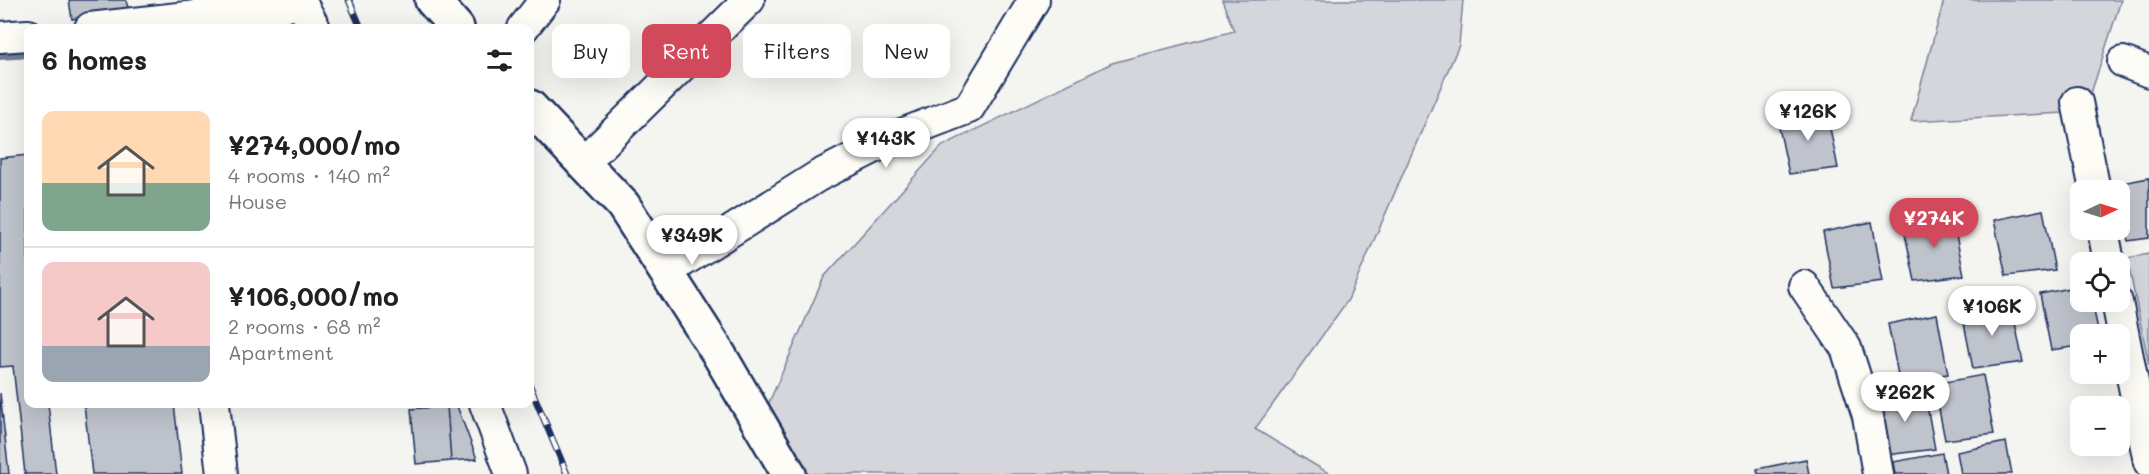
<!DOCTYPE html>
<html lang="en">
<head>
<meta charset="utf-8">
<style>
	:root { --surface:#fff; --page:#f2f2f2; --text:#202124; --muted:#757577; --line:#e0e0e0; --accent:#d1495b }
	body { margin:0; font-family:Mali,sans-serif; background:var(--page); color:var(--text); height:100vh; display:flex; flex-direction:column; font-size:22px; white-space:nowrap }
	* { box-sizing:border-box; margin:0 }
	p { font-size:20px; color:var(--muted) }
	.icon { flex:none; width:33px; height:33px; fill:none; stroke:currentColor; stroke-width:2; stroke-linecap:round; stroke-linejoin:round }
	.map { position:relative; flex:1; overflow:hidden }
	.panel { position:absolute; left:24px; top:24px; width:510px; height:384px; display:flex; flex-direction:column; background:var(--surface); border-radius:12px; box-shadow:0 6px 24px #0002 }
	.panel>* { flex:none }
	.hud { position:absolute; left:552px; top:24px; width:570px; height:54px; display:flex; gap:12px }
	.needle { width:39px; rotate:86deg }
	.fabs { position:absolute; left:2070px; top:180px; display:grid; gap:12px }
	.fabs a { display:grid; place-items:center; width:60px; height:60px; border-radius:12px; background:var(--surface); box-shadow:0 6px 24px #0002; font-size:30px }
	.price { position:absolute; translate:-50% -51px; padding:0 14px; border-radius:21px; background:#fff; color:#222; font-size:20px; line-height:39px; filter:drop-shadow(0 2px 3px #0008) }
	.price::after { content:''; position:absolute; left:50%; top:36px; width:18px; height:14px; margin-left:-9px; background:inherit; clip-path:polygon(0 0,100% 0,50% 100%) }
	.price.on { background:var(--accent); color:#fff }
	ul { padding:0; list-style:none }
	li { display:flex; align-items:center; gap:18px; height:150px; padding:0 18px }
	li+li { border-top:2px solid var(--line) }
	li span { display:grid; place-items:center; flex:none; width:168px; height:120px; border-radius:12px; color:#555 }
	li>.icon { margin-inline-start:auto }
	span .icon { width:72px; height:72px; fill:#fffc; stroke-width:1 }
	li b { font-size:26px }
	h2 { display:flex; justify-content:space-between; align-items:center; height:72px; padding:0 18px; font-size:26px }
	.tag { padding:0 21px; border-radius:12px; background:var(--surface); box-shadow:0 6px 24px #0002; font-size:21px; line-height:54px }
	.tag.on { background:var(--accent); color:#fff }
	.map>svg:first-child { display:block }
	.green { fill:#d4d6db; stroke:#78829c; stroke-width:1.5 }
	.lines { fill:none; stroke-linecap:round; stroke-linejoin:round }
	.stream { stroke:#717c98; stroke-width:10 }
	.building { fill:#bfc3cc; stroke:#1b2f5e; stroke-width:1.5 }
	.street-casing { stroke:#1b2f5e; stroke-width:34 }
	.secondary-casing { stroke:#1b2f5e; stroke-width:38 }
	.street { stroke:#fdfcf7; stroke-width:30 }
	.secondary { stroke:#fdfcf7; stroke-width:33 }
	.rail-casing { stroke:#1b2f5e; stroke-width:7 }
	.rail { stroke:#fdfcf7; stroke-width:4.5; stroke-dasharray:14; stroke-linecap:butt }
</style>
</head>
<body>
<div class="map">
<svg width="2149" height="474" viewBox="0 0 2149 474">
	<rect width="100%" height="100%" fill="#f4f4f1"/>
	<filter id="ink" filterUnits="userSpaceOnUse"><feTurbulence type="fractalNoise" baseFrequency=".0167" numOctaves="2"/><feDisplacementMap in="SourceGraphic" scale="12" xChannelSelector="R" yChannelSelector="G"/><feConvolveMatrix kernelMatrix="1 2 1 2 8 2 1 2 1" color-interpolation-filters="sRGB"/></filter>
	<g filter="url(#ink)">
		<path class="green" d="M 1222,0 L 1463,0 L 1459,45 L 1348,300 L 1255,429 L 1330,474 L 806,474 L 757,430 L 824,277 L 942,146 L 1112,63 L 1234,31 Z
			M 1944,0 L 2121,0 L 2085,112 L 1911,121 Z
			M 2149,254 L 2149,365 L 2127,258 Z"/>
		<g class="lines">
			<path class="stream" d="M 262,28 L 294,25
				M 0,55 L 28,53"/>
		</g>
		<path class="building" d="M 69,0 L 126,0 L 128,8 L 72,19 Z
			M 1826,108 L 1838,168 L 1789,174 L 1777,118 Z
			M 28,155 L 28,404 L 48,404 L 56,474 L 25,474 L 13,366 L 0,367 L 0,158 Z
			M 2149,178 L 2149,238 L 2128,241 L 2116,184 Z
			M 2043,210 L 2055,270 L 2006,276 L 1994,220 Z
			M 1952,215 L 1964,275 L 1915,281 L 1903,225 Z
			M 1872,222 L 1883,282 L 1834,288 L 1823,232 Z
			M 2080,286 L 2080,302 L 2092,302 L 2099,334 L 2080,334 L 2080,346 L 2051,350 L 2040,294 Z
			M 2011,303 L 2023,362 L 1973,369 L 1962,313 Z
			M 1937,314 L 1948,374 L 1899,380 L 1888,324 Z
			M 1983,375 L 1994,434 L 1945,440 L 1934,384 Z
			M 1924,389 L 1935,449 L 1886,455 L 1875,399 Z
			M 0,393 L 9,474 L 0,474 Z
			M 84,404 L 174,404 L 182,474 L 92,474 Z
			M 447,406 L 457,406 L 477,459 L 451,461 Z
			M 447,406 L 451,461 L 416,464 L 411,409 Z
			M 2006,442 L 2012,474 L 1961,474 L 1957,452 Z
			M 1942,453 L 1946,474 L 1895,474 L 1893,462 Z
			M 1806,459 L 1809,474 L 1758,474 L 1757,469 Z"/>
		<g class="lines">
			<g class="street-casing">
				<path id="street" d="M 90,28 L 302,4 L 315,28
					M 523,28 L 545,0
					M 0,37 L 28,35
					M 2123,62 L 2149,72
					M 2077,102 L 2095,190
					M 583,163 L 749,0
					M 2103,230 L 2109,262
					M 666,272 L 818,176 L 899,135 L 969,108 L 1034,0
					M 1804,286 L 1846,348 L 1868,416 L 1878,474
					M 2117,302 L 2149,462
					M 214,404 L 222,474
					M 485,404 L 511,474"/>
			</g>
			<g class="secondary-casing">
				<path id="secondary" d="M 432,0 L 457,28
					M 530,107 L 623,205 L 717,351 L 789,474"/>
			</g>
			<use href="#street" class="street"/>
			<use href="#secondary" class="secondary"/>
			<g class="rail-casing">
				<path id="rail" d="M 349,0 L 361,28
					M 530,386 L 567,474"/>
			</g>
			<use href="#rail" class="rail"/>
		</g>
	</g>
</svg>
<div class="fabs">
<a><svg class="needle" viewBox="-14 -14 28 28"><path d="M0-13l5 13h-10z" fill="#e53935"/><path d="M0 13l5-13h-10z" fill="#757577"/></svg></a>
<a><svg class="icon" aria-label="locate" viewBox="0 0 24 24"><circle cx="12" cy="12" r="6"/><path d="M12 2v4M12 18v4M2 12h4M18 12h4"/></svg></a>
<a>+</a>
<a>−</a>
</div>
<b class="price" style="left:1808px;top:142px">¥126K</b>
<b class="price" style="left:886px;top:169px">¥143K</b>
<b class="price on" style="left:1934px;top:249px">¥274K</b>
<b class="price" style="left:692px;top:266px">¥349K</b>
<b class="price" style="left:1992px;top:337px">¥106K</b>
<b class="price" style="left:1905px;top:423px">¥262K</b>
<div class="hud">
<a class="tag">Buy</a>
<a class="tag on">Rent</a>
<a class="tag">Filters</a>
<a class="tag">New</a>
</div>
<section class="panel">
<h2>6 homes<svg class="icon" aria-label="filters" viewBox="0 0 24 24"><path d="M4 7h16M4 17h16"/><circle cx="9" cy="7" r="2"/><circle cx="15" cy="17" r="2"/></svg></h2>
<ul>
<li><span style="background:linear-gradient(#ffd9b3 60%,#7fa58c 0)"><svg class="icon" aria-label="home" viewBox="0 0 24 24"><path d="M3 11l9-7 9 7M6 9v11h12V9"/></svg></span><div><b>¥274,000/mo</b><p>4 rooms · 140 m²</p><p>House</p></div></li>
<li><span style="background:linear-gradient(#f6c9c9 70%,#9aa5b1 0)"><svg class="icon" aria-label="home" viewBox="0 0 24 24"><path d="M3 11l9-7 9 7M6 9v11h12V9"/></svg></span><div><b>¥106,000/mo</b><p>2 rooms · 68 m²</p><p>Apartment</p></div></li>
</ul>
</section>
</div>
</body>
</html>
